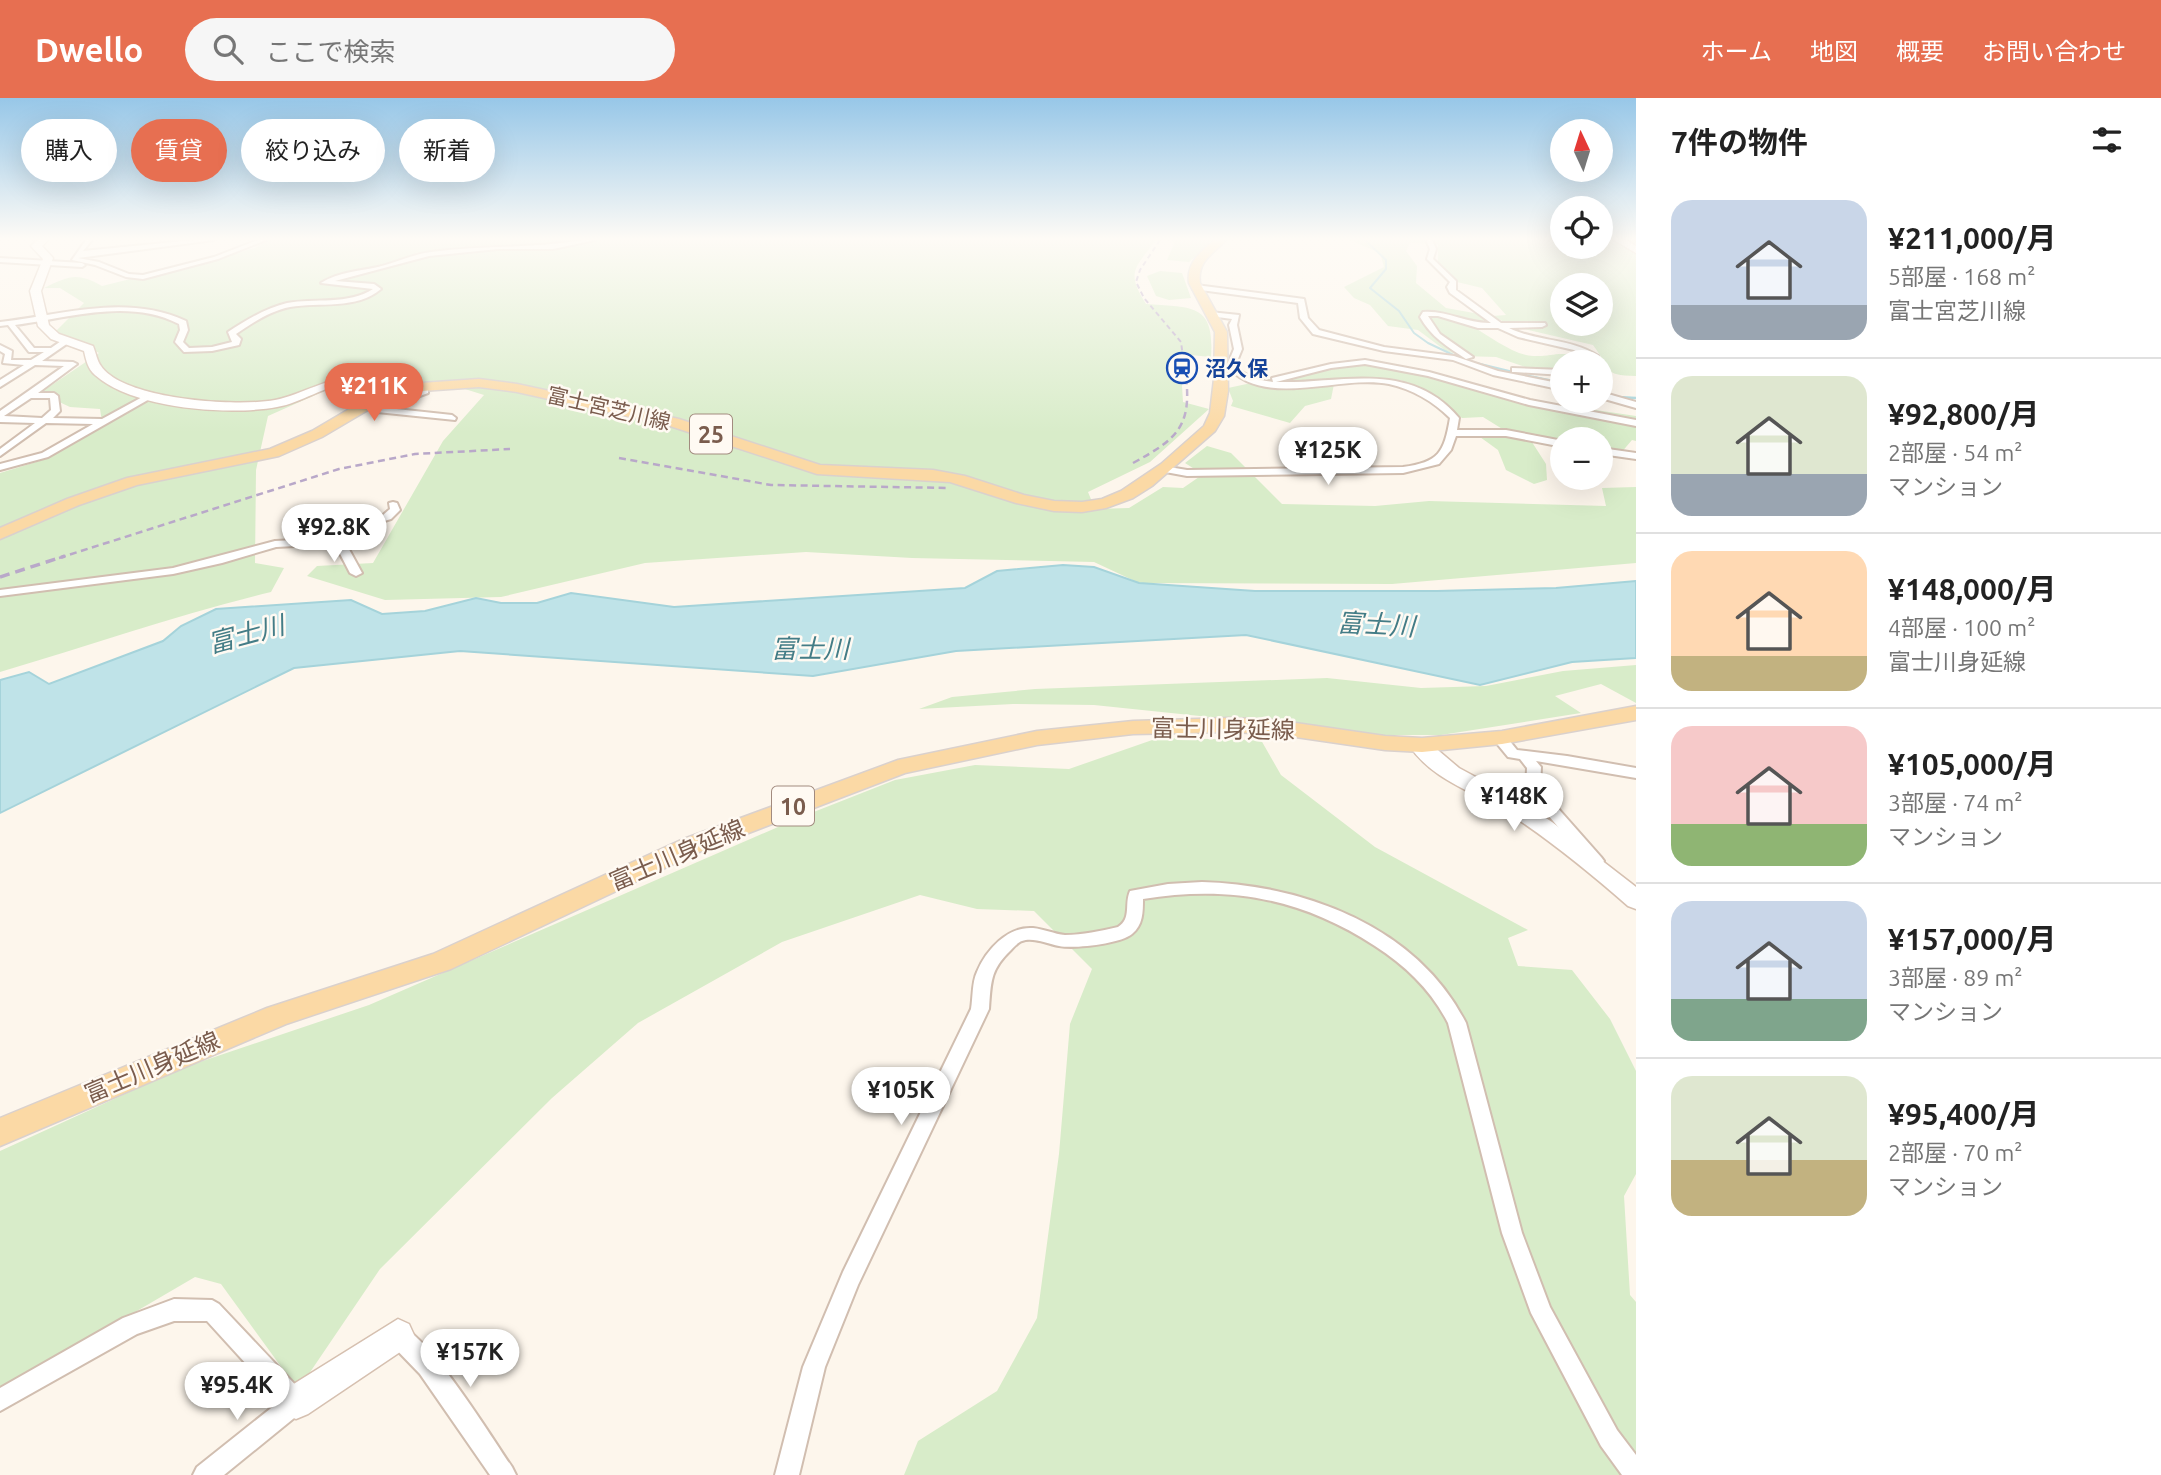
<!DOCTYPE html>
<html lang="ja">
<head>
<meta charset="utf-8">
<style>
	:root { --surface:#fff; --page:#f6f6f6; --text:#222; --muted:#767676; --line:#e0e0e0; --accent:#e76f51 }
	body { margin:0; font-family:Ubuntu,"Noto Sans JP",sans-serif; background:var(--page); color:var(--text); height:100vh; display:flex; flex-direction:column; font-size:26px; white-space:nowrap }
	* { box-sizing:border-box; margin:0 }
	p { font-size:23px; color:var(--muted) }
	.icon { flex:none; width:38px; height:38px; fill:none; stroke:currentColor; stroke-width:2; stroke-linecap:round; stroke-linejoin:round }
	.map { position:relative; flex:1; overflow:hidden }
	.side { display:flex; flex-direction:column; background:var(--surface); width:525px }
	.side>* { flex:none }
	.top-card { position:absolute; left:21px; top:21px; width:665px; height:63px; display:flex; gap:14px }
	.needle { width:46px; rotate:356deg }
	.fabs { position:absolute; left:1550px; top:21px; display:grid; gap:14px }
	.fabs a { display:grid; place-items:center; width:63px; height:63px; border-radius:50%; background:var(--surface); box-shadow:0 7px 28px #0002; font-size:35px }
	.price { position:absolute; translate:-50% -60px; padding:0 16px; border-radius:24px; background:#fff; color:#222; font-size:23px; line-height:46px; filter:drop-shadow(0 2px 4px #0008) }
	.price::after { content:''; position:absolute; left:50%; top:42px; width:21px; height:16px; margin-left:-10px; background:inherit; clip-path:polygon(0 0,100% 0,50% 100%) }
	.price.selected { background:var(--accent); color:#fff }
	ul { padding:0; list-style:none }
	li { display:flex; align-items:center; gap:21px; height:175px; padding:0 35px }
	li+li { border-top:2px solid var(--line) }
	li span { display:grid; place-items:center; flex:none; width:196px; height:140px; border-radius:21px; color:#555 }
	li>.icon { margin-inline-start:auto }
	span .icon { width:84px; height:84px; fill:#fffc; stroke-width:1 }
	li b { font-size:30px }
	h2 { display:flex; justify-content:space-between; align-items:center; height:84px; padding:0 35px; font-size:30px }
	.tag { padding:0 24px; border-radius:32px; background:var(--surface); box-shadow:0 7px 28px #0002; font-size:24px; line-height:63px }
	.tag.selected { background:var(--accent); color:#fff }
	header { display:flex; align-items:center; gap:42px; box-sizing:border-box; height:98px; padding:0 35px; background:var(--accent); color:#fff }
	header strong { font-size:33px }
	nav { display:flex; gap:38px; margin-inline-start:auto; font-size:24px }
	.search { width:490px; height:63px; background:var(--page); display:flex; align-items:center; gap:18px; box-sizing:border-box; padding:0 24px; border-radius:38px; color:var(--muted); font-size:26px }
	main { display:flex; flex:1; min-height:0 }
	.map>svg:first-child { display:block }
	.green { fill:#d8ecc9; fill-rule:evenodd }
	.water { fill:#bfe3e8; stroke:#a5d3da; stroke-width:2 }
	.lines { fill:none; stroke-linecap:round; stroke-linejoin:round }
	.stream-far1 { stroke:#a5d3da; stroke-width:2 }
	.stream { stroke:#a5d3da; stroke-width:2.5 }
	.street-casing { stroke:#d1beb0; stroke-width:4 }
	.secondary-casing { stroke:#d6c0b0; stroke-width:3 }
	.primary-casing { stroke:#dad1cd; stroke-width:3 }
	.street { fill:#fff; fill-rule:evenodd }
	.secondary { fill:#fff; fill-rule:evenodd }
	.primary { fill:#fbd9a5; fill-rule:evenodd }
	.rail-far2 { stroke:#b9a8c9; stroke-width:2; stroke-dasharray:5 3.5; stroke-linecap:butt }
	.rail-far1 { stroke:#b9a8c9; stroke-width:2.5; stroke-dasharray:7 4.5; stroke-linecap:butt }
	.rail { stroke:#b9a8c9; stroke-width:3.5; stroke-dasharray:10 6; stroke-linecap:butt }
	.labels { text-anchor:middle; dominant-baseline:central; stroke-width:5; stroke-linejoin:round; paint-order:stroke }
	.far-transit-label { font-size:21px; font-weight:bold; fill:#164399; stroke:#fffaf3; text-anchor:start }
	.far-street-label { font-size:21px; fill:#7a5c4d; stroke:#fffaf3 }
	.shield { fill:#fffaf3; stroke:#a28b7f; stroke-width:2 }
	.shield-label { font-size:23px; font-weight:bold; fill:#7a5c4d }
	.street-label { font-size:24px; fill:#7a5c4d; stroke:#fffaf3 }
	.water-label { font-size:26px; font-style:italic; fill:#437c86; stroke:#fffaf3 }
</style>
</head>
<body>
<header>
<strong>Dwello</strong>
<div class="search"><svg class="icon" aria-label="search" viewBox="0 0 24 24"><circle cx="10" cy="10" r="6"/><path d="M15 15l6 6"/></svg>ここで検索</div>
<nav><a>ホーム</a><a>地図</a><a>概要</a><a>お問い合わせ</a></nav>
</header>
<main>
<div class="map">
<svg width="1636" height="1377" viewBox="0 0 1636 1377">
	<rect width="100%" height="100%" fill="#fdf6ec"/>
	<path class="green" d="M 268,142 L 1156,142 C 1134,171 1126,174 1146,206 C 1191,210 1215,204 1211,259 L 1180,256 L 1183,304 L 1209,311 L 1150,364 L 1088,394 L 1095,411 L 1129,410 L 1163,389 L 1183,390 L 1199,379 L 1196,372 L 1185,365 L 1207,348 L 1231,355 L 1282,406 L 1375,408 L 1429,403 L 1606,408 L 1602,390 L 1636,389 L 1636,465 L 1392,486 L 1139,485 L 1094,464 L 912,460 L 806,454 L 645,465 L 501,499 L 385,502 L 307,478 L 317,468 L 373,465 L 443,343 L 484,297 L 449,286 L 340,286 L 268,318 L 256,372 L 255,465 L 284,470 L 271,494 C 179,516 91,547 0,574 L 0,375 L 46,361 L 102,324 L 100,311 L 70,309 L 40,295 L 99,255 L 56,233 L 84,205 L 60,190 L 44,190 C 70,178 76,174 102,188 L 255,150 Z
		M 1172,142 L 1215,142 L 1189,164 L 1167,162 L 1174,146 Z
		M 1350,142 L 1563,142 L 1563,149 L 1601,149 L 1601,142 L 1636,142 L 1636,278 C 1601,277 1612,272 1593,247 L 1515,229 L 1492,218 L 1506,217 L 1482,190 L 1457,184 L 1438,164 L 1438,146 L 1410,145 L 1406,153 L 1417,168 L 1416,185 L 1446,210 L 1474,215 L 1502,224 L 1473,229 C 1490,238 1513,257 1533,258 C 1551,259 1557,253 1577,258 L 1576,264 L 1563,264 L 1563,282 L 1496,259 L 1462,258 L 1446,253 L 1418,232 L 1388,228 L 1370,207 L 1354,200 L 1344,189 L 1384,169 L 1380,155 ZM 1563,187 L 1601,187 L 1601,226 L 1563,226 Z
		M 1160,173 L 1182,175 L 1191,200 L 1169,202 L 1156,198 L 1147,178 Z
		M 1362,261 L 1453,279 L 1509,299 L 1636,318 L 1636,343 L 1632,342 L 1620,356 L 1601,353 L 1601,341 L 1563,341 L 1563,346 L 1530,341 L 1546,366 L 1547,382 L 1534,386 L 1506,372 L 1498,352 L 1480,339 L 1504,332 L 1483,319 L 1462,320 L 1418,288 L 1400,282 L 1353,281 L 1334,286 L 1331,301 L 1305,308 L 1290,325 L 1231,308 L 1233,303 L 1228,290 Z
		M 1636,567 L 1636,605 L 1601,586 L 1555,598 L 1581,615 L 1441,637 L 1382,637 L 1094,607 L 1013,606 L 919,611 L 952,599 L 1035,591 L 1327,580 L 1421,590 L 1486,588 L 1563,573 Z
		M 1158,640 L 1261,642 L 1281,677 L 1375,749 L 1528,832 L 1508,840 L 1518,868 L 1572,872 L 1610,921 L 1636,973 L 1636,1076 L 1624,1098 L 1630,1197 L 1636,1204 L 1636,1377 L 904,1377 L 918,1343 L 997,1293 L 1037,1220 L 1059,1056 L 1070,926 L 1092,871 L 1034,813 L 977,811 L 920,797 L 782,844 L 638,925 L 552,1000 L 380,1171 L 298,1292 L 221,1186 L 195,1179 L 0,1293 L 0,1053 L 182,970 L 369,907 L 801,719 L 895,682 L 975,667 L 1069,671 Z"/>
	<path class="water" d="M 1063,467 L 1094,469 L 1139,485 L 1255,493 L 1437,493 L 1556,490 L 1636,483 L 1636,560 L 1572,564 L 1480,587 L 1246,537 L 956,553 L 813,578 L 460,553 L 294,570 L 0,715 L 0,582 L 29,574 L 49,586 L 163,543 L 181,528 L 216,511 L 351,502 L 382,516 L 425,513 L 476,500 L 501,505 L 537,505 L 571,495 L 674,509 L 965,490 L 997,473 Z"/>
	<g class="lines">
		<path class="stream-far1" d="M 1365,142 L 1386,162 L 1386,171 L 1370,190 L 1399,213 L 1414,235 L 1428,245 L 1464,262 L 1542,281"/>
		<path class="stream" d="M 1533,279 L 1563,285
			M 1601,293 L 1617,299 L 1636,300"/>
		<g class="street-casing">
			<path id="street" d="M 86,142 L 92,142 L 83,153 L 194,142 L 214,142 L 78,160 L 99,164 L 129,176 L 143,177 L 214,159 L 258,142 L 266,142 L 218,161 L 143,181 L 126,179 L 95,167 L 72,162 Z
				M 582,142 L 595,142 L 553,151 L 498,151 L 429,158 L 335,183 L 374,186 L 381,191 C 357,212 319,204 290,209 C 270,213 252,225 236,236 L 241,241 L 239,247 L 212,253 L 184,254 L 175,244 L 180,232 L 179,226 C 128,200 70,220 15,227 L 34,250 L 51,250 L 64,241 L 71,243 L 42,263 L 73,264 L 77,266 L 38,295 L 54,295 L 58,298 L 60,313 L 53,320 L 102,321 L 146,297 L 153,299 L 48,359 L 0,372 L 0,366 L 42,355 L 93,326 L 46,325 L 0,358 L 0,351 L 35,325 L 0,324 L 0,313 L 64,268 L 35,267 L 0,289 L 0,282 L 24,267 L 3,265 L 5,256 L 0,253 L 0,247 L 12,253 L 11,262 L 31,262 L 44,254 L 29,254 L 8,227 L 0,228 L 0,224 C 61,217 127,195 186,223 L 188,232 L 183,244 L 189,250 L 212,249 L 232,244 L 228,234 C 246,222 266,210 287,205 C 314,200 349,207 373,191 L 321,185 C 338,174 359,173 378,169 C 396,165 413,156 431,154 C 481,147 532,151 582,142 ZM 31,300 L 50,300 L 51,312 L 42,320 L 4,318 Z
				M 1426,142 L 1432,142 L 1436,151 L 1433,161 L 1456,183 L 1456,192 L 1501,225 L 1545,225 L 1546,227 L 1542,229 L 1509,230 C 1537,244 1571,240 1598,258 L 1597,264 L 1589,264 L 1591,261 L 1574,252 L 1518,239 L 1498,230 L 1478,230 L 1438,218 L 1428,218 L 1440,236 L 1473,259 L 1466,261 C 1448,249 1431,239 1420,219 L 1423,214 C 1447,212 1468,226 1491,225 L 1450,195 L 1447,189 L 1450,184 L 1427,161 L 1430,151 Z
				M 0,160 L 82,165 L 85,167 L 82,169 L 0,164 Z
				M 1196,187 L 1304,201 L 1308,220 L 1319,232 L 1384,249 L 1454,258 L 1498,273 L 1563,286 L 1563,292 L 1493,277 L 1453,262 L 1384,253 L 1313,236 L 1300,220 L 1298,205 L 1193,191 Z
				M 1210,214 L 1239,217 L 1237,227 L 1242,251 L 1235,268 C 1246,279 1257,282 1273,284 L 1272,280 L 1331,266 L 1365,262 L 1429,274 L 1530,302 L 1636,322 L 1636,328 L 1529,307 L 1428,278 L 1365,266 L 1331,270 L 1276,284 C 1341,286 1410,261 1459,320 L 1457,332 L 1506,332 L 1563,343 L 1563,349 L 1506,338 L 1456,338 L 1451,352 L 1439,366 L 1403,375 L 1187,378 L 1160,373 L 1160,369 L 1163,368 L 1187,372 L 1403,369 C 1439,364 1444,355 1450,320 C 1434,304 1412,291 1389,286 C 1340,276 1264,312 1227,268 L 1234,251 L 1229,227 L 1232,221 L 1210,218 Z
				M 1512,270 L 1563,272 L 1563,277 L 1515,274 L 1512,274 Z
				M 421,286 L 428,291 L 428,295 L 387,310 L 452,317 L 456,320 L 455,322 L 377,314 L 373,311 L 395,299 L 419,292 L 417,289 Z
				M 1601,294 L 1636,304 L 1636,310 L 1601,300 Z
				M 1601,350 L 1636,355 L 1636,361 L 1601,356 Z
				M 393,404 L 397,405 L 400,412 L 391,421 L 368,428 L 345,444 L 362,475 L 356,478 L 350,475 L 335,446 L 276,449 L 222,465 L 173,476 L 0,498 L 0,492 L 173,470 L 275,443 L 336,440 L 360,424 L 383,417 L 390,411 L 389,405 Z
				M 1499,635 L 1504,636 L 1517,652 L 1567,658 L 1636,670 L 1636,680 L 1536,663 L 1541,669 L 1540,690 L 1601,759 L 1604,763 L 1601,767 L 1591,767 L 1528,694 L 1526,691 L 1527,670 L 1520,661 L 1508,659 L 1494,642 L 1492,639 Z
				M 1202,784 C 1304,787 1417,828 1466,925 L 1522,1135 L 1550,1209 L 1617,1332 L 1636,1357 L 1636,1377 L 1622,1377 L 1601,1348 L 1531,1215 L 1502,1135 L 1448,925 C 1431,892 1406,868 1375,848 C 1301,800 1229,787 1143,801 C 1143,814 1143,827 1132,836 C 1120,846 1074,851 1059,848 C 1048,846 1033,839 1022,843 C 1018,844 1013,850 1010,853 C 990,872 991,885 989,911 L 858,1187 L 825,1269 L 799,1377 L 775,1377 L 803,1269 L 843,1174 L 971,911 C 973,899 972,884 977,874 C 986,852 1008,828 1033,830 C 1044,831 1054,836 1065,837 C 1083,837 1100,833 1118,829 C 1132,820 1124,806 1130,793 L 1168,786 Z
				M 174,1201 L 212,1202 L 219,1206 L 304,1296 L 307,1304 L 304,1312 L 224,1377 L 193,1377 L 197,1369 L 280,1303 L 207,1223 L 174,1223 L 137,1236 L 0,1313 L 0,1290 L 123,1220 Z
				M 398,1226 C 430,1239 490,1337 512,1369 L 516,1377 L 490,1377 L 420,1276 L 390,1245 L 387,1237 L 390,1229 Z"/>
		</g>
		<g class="secondary-casing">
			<path id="secondary" d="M 37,142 L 48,142 L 42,148 L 53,160 L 41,193 L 49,227 L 59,236 L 93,248 C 96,255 97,263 101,268 C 124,302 238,309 275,302 C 315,294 358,257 394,297 L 388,301 C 373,296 366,285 349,286 C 324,287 302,305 277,309 C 229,318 133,311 95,277 C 88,271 86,262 84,253 L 51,241 L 38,228 L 30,193 L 43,161 L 31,148 Z
				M 1614,142 L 1626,142 L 1636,148 L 1636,155 Z
				M 1419,641 L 1426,642 L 1459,670 L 1520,703 L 1552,724 L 1636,789 L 1636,811 L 1628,808 C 1589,774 1549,741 1505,713 C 1472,693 1431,681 1409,647 L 1412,642 Z
				M 398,1221 L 409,1226 L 414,1237 L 409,1248 L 308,1316 L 296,1321 L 284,1316 L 279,1304 L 284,1292 Z"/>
		</g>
		<g class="primary-casing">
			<path id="primary" d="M 1215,142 L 1226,142 C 1213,156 1197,163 1200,185 L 1227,234 L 1228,293 L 1224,318 L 1215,333 L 1152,388 L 1133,400 L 1106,410 L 1082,414 L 1054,413 L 1016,405 L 950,384 L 817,376 L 670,328 L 517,294 L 479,289 L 422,293 L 378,306 L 322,339 L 279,358 L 137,387 L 79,407 L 0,441 L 0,430 L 67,401 L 127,380 L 270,351 L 312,333 L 368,300 L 421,285 L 479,281 L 517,286 L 679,321 L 820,367 L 933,372 L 965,378 L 1024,397 L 1054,403 L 1082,404 L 1102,401 L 1121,393 L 1161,366 L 1204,328 L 1210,315 L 1214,281 L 1215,234 L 1189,185 C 1186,165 1201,153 1215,142 Z
				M 1636,608 L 1636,622 L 1502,646 L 1422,654 L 1385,652 L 1275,636 L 1229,634 L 1133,636 L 1037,647 L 905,675 L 699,754 L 451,871 L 286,926 L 0,1048 L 0,1020 L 267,910 L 433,856 L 681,742 L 898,662 L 1037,633 L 1133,623 L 1229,620 L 1275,622 L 1385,638 L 1422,640 L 1502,633 Z"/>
		</g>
		<use href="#street" class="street"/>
		<use href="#secondary" class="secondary"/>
		<use href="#primary" class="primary"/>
		<path class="rail-far2" d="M 1160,142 L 1140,172 L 1136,184 L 1144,200 L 1181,244 L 1186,281"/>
		<path class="rail-far1" d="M 619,360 L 771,387 L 950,390
			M 1133,365 C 1175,342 1192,330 1186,279
			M 59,460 L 339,371 L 415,356 L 510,351"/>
		<path class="rail" d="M 0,479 L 65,458"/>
	</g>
	<linearGradient id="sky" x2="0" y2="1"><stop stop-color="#97c7e8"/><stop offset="0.42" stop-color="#fefbf6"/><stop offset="1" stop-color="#fefbf6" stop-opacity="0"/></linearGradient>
	<rect width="1636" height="335" fill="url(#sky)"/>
	<defs>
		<g id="station-ring" transform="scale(1.575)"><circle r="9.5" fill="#fffaf3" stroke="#1a4fb4" stroke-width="1.5"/><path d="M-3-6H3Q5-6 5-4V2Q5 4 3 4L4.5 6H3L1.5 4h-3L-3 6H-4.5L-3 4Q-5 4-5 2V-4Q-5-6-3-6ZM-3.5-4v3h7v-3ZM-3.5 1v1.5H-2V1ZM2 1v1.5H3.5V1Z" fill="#1a4fb4"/></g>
	</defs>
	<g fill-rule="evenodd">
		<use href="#station-ring" x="1182" y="270"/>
	</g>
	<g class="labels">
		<g class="far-transit-label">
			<text x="1205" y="270">沼久保</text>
		</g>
		<g class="far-street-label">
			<text transform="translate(609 310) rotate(13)">富士宮芝川線</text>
		</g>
		<g class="shield">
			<rect x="690" y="316.5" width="42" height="39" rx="5"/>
			<rect x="772" y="688.5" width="42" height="39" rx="5"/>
		</g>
		<g class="shield-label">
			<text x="711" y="336">25</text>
			<text x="793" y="708">10</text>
		</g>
		<g class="street-label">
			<text transform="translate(1223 631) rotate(1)">富士川身延線</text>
			<text transform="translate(677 757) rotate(-23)">富士川身延線</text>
			<text transform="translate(152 969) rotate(-23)">富士川身延線</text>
		</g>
		<g class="water-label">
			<text transform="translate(1376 526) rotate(3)">富士川</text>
			<text transform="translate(246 536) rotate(-15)">富士川</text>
			<text x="810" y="550">富士川</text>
		</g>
	</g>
</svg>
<div class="fabs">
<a><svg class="needle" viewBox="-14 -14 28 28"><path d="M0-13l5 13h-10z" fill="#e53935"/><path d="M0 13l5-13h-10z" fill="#767676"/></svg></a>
<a><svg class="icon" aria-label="locate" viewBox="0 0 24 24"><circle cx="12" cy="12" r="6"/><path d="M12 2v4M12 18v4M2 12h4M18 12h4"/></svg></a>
<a><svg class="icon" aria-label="layers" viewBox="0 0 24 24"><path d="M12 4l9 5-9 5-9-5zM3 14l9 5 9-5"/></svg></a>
<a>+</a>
<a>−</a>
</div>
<b class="price selected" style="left:374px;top:325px">¥211K</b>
<b class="price" style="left:1328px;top:389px">¥125K</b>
<b class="price" style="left:334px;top:466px">¥92.8K</b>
<b class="price" style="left:1514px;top:735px">¥148K</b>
<b class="price" style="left:901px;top:1029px">¥105K</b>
<b class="price" style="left:470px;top:1291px">¥157K</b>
<b class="price" style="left:237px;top:1324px">¥95.4K</b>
<div class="top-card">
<a class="tag">購入</a>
<a class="tag selected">賃貸</a>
<a class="tag">絞り込み</a>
<a class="tag">新着</a>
</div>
</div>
<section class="side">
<h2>7件の物件<svg class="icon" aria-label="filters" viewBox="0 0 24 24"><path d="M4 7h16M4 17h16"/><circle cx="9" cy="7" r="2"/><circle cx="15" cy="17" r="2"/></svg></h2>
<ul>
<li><span style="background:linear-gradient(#c9d6e8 75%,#9aa5b1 0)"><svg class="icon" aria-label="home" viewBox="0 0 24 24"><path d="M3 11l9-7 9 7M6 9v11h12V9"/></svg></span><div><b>¥211,000/月</b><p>5部屋 · 168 m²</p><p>富士宮芝川線</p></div></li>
<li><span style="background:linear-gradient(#dfe7d0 70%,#9aa5b1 0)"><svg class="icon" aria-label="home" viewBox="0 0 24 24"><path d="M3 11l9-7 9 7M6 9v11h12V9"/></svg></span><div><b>¥92,800/月</b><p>2部屋 · 54 m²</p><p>マンション</p></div></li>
<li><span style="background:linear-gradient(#ffd9b3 75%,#c2b280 0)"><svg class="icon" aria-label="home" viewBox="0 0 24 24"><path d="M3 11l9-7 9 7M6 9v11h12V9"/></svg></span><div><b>¥148,000/月</b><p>4部屋 · 100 m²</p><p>富士川身延線</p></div></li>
<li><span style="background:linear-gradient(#f6c9c9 70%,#8fb573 0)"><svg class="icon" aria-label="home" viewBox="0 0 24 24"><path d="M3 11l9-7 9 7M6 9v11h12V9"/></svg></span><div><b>¥105,000/月</b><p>3部屋 · 74 m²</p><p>マンション</p></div></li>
<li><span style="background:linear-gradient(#c9d6e8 70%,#7fa58c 0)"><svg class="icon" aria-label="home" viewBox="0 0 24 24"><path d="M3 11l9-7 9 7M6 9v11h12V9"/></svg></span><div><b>¥157,000/月</b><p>3部屋 · 89 m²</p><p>マンション</p></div></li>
<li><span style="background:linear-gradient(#dfe7d0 60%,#c2b280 0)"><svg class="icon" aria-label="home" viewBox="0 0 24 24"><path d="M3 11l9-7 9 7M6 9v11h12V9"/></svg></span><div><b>¥95,400/月</b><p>2部屋 · 70 m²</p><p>マンション</p></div></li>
</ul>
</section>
</main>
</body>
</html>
